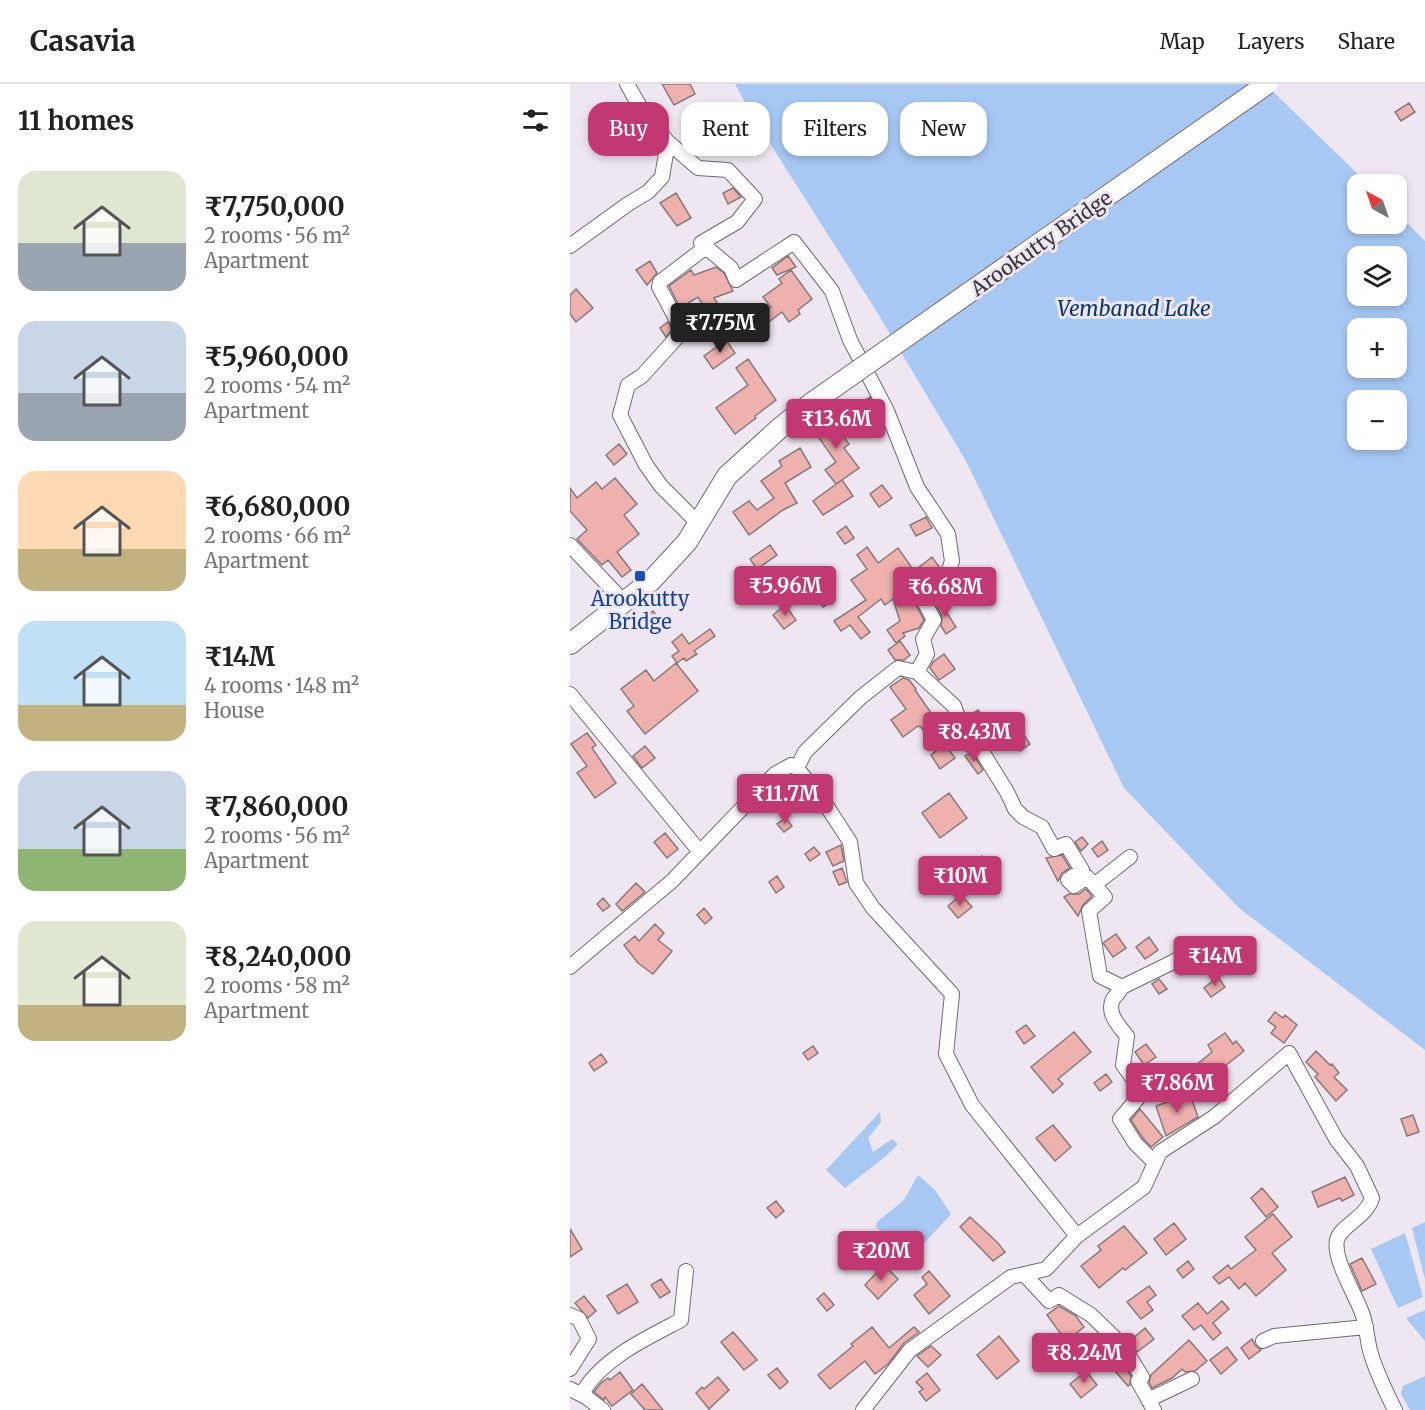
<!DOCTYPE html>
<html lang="en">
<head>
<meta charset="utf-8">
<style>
	:root { --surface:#fff; --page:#f2f2f2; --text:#222; --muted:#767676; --line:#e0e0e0; --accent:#c23872 }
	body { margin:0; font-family:Merriweather,serif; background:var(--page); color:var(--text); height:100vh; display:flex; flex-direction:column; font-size:22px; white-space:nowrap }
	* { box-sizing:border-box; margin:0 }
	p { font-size:20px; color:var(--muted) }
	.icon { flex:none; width:33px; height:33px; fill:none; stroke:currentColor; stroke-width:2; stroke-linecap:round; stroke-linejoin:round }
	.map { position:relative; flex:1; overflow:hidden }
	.side { display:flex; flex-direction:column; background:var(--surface); width:570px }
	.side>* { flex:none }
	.guide { position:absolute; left:18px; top:18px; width:570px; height:54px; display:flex; gap:12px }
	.needle { width:39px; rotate:320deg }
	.fabs { position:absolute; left:777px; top:90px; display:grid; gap:12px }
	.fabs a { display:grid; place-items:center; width:60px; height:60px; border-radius:12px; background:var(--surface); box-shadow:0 3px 9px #0003; font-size:30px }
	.price { position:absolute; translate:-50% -51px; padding:0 14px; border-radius:6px; background:var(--accent); color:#fff; font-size:20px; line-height:39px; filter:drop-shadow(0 2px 3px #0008) }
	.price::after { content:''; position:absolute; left:50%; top:36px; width:18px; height:14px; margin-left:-9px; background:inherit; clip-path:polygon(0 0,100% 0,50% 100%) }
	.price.active { background:#222; color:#fff }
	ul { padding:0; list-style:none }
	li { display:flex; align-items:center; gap:18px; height:150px; padding:0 18px }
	li span { display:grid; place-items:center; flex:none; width:168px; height:120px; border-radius:18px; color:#555 }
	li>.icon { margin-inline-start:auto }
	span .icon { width:72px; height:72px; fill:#fffc; stroke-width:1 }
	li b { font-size:26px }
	h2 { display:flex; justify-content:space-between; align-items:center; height:72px; padding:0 18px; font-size:26px }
	.tag { padding:0 21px; border-radius:18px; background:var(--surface); box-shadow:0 3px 9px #0003; font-size:21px; line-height:54px }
	.tag.active { background:var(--accent); color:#fff }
	header { display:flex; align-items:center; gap:36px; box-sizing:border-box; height:84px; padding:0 30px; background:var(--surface); border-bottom:2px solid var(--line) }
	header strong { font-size:28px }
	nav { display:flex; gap:33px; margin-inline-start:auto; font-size:21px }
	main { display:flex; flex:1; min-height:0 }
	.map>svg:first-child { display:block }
	.water { fill:#a6c8f3; fill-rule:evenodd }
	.building { fill:#eeb1ae; stroke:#867a79; stroke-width:1.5 }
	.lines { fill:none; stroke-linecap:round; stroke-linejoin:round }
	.street-casing { stroke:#706972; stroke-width:16 }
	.secondary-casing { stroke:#706972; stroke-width:22 }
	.street { stroke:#fff; stroke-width:14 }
	.secondary { stroke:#fff; stroke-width:20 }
	.secondary-bridge-casing { stroke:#706972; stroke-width:22; stroke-linecap:butt }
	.secondary-bridge { stroke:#fff; stroke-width:20 }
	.transit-dot { fill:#1a4fb4; stroke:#eee6f1; stroke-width:2 }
	.labels { text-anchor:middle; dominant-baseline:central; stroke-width:6; stroke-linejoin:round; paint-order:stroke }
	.street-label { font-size:20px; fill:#3a373b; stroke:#eee6f1 }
	.transit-label { font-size:20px; fill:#164399; stroke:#eee6f1 }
	.water-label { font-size:21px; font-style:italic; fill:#09376a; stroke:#eee6f1 }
</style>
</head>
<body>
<header>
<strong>Casavia</strong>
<nav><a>Map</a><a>Layers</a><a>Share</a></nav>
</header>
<main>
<section class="side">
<h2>11 homes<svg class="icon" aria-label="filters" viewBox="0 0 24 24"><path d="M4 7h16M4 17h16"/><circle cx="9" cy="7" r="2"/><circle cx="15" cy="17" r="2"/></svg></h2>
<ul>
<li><span style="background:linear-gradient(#dfe7d0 60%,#9aa5b1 0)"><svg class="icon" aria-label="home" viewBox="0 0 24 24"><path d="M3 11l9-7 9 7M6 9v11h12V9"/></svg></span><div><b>₹7,750,000</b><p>2 rooms · 56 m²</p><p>Apartment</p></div></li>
<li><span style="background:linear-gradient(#c9d6e8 60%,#9aa5b1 0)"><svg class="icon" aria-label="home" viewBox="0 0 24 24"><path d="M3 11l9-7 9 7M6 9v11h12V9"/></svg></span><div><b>₹5,960,000</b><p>2 rooms · 54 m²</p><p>Apartment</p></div></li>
<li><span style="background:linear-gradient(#ffd9b3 65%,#c2b280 0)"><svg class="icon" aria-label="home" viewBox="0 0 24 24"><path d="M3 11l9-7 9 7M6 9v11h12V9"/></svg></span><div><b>₹6,680,000</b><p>2 rooms · 66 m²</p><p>Apartment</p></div></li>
<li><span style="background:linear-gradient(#bfe0f5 70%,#c2b280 0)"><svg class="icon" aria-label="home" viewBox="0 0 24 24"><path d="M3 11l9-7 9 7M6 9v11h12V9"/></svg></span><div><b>₹14M</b><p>4 rooms · 148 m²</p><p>House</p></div></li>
<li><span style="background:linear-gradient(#c9d6e8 65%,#8fb573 0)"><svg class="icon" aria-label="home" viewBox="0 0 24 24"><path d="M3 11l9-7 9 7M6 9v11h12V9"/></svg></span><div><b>₹7,860,000</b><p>2 rooms · 56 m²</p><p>Apartment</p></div></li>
<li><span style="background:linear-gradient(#dfe7d0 70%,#c2b280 0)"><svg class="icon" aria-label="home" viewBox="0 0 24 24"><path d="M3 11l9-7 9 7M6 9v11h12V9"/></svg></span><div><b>₹8,240,000</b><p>2 rooms · 58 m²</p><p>Apartment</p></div></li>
</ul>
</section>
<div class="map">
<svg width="855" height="1326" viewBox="0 0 855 1326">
	<rect width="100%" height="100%" fill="#eee6f1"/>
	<path class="water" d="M 165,0 L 695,0 L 798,100 L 788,100 L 788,140 L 826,140 L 827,129 L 855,157 L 855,966 L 669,824 L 554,704 L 396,377 L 307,228 L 182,31 ZM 788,172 L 826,172 L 826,212 L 788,212 ZM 788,244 L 826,244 L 826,284 L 788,284 ZM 788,316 L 826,316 L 826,356 L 788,356 Z
		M 310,1028 L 311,1038 L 298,1054 L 303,1068 L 322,1055 L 328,1060 L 316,1072 L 275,1104 L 256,1086 Z
		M 348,1091 L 365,1106 L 381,1130 L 342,1172 L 306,1143 L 307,1138 L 334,1116 Z
		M 855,1138 L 855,1195 L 842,1144 Z
		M 835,1149 L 853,1213 L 828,1224 L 801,1165 Z
		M 855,1226 L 855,1257 L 836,1234 Z
		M 855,1292 L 855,1326 L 840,1326 L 831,1310 L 833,1302 Z"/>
	<path class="building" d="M 92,0 L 120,0 L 125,10 L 104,21 Z
		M 839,19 L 845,28 L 831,37 L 825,28 Z
		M 62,33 L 69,46 L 61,50 L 54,37 Z
		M 126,36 L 134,47 L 121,56 L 114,45 Z
		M 163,104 L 171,113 L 158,120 L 153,109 Z
		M 106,109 L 121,134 L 107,142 L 90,119 Z
		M 218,172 L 226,183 L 207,191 L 202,184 Z
		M 80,177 L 87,189 L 77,201 L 66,186 Z
		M 146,183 L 154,189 L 163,207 L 144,214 L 157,235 L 174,222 L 182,233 L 173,240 L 171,237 L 152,250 L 128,213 L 110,224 L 99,202 L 121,186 L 124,191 Z
		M 221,186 L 242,215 L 228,226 L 230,230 L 219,238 L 212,228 L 192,243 L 186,234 L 201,223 L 193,213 L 212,199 L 209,195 Z
		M 6,205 L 23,224 L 6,238 L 0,230 L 0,211 Z
		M 98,238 L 102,246 L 96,253 L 90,244 Z
		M 156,256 L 165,269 L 143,285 L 134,272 Z
		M 178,275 L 206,316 L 185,332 L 186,334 L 165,350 L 146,324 L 178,301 L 166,284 Z
		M 300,313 L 313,342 L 301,350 L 283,325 Z
		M 259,332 L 279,360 L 274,364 L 289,384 L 266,400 L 255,386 L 266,378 L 242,344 Z
		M 49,360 L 57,370 L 44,381 L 36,371 Z
		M 230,364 L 241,383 L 215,399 L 227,419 L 213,426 L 179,451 L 163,428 L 179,417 L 187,426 L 204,414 L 191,397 L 212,382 L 209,377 Z
		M 45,394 L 67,420 L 54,431 L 69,450 L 47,468 L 61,486 L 52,493 L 38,476 L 32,481 L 7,455 L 17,446 L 0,427 L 0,404 L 7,414 L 26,398 L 32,405 Z
		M 272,396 L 283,412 L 253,431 L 243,417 Z
		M 312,401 L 322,414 L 309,423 L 300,410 Z
		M 356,433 L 362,444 L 346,452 L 340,441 Z
		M 276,442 L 284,454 L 275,460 L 267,449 Z
		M 200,461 L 207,471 L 187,485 L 180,475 Z
		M 297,463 L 308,479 L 328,464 L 344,487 L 362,473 L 370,484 L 341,504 L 341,512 L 354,536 L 349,544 L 333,549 L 335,552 L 326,559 L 317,546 L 330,537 L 323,515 L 315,521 L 311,515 L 288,533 L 300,548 L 291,555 L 280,541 L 271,547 L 264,537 L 296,516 L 281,496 L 297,485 L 287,471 Z
		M 254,505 L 263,517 L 253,523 L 245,512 Z
		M 361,511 L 368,515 L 386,543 L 376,550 L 371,542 L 372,532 Z
		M 215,521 L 226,536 L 214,545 L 203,531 Z
		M 83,527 L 94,542 L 84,550 L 73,534 Z
		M 140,545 L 145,552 L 124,567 L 127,570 L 116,577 L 114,574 L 107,579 L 102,572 L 109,567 L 102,558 L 112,550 L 119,560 Z
		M 330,557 L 340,571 L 334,576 L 325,576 L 318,566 Z
		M 374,570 L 385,585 L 369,596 L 360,584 L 363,578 Z
		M 106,579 L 128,607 L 75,650 L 57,627 L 64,622 L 51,605 L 76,586 L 84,597 Z
		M 333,594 L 339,596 L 346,605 L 345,606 L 364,633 L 358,638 L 385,674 L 370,685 L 361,671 L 367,666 L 351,643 L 348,642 L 333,653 L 321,636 L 336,625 L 320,603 Z
		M 408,626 L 416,637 L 403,646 L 397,633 Z
		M 435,634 L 454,651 L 460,660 L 450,667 L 438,651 L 431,659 L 420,650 Z
		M 17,649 L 26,661 L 22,664 L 46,699 L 25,714 L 7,689 L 17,682 L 1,660 Z
		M 75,662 L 85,674 L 72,684 L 63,672 Z
		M 398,670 L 405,673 L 413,686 L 408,690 L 395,672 Z
		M 379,709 L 397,734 L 370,754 L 352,729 Z
		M 216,734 L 222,742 L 214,748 L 207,740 Z
		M 95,749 L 108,765 L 97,774 L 84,758 Z
		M 512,753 L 518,760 L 511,767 L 505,758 Z
		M 532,757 L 538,766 L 528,773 L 522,765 Z
		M 271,761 L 274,777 L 263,782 L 256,768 Z
		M 244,763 L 250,770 L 240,777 L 235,770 Z
		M 492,771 L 500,784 L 492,789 L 488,797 L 476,774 Z
		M 412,772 L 420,783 L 412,789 L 404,778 Z
		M 272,784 L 277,798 L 269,801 L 263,788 Z
		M 207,792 L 214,803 L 206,809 L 199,798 Z
		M 66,799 L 75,808 L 52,827 L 46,820 Z
		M 516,805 L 522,812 L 513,821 L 508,832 L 494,813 L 499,810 L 509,810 Z
		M 391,811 L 402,823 L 388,834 L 378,822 Z
		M 33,814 L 40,822 L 33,827 L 27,820 Z
		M 134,824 L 142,834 L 135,840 L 127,831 Z
		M 85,840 L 94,849 L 88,856 L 102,867 L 83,890 L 68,879 L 54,861 L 65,852 L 69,857 Z
		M 546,850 L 556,864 L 543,873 L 533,859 Z
		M 579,853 L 588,866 L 575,875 L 566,863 Z
		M 630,872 L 632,874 L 611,891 L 607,886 Z
		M 648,893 L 655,903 L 641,913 L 634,904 Z
		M 589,895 L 597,905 L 589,910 L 582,900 Z
		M 705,928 L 713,934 L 715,931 L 727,941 L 714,959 L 701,949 L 706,943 L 698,937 Z
		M 456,941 L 465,952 L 454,960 L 446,948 Z
		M 504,948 L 521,968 L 488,995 L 493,1000 L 483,1009 L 461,983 Z
		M 655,949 L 663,960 L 666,957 L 674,967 L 645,990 L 649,995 L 636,1006 L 620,986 L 642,968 L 638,961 Z
		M 576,960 L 586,973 L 574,981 L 565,968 Z
		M 243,962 L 248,969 L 238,976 L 233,969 Z
		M 746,967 L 760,981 L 762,980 L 769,989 L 764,993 L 777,1006 L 766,1017 L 745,993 L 748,990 L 736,978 Z
		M 31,970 L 37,978 L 24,987 L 19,979 Z
		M 536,990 L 542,998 L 530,1007 L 524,999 Z
		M 620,1010 L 628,1033 L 596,1052 L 586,1022 Z
		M 570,1025 L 593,1053 L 581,1063 L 572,1053 L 561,1036 Z
		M 843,1031 L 849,1048 L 837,1052 L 831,1035 Z
		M 483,1041 L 501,1063 L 485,1077 L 466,1054 Z
		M 775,1093 L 784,1111 L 772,1117 L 770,1114 L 748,1123 L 742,1108 Z
		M 692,1104 L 708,1123 L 696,1133 L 681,1114 Z
		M 206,1117 L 214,1127 L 206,1134 L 197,1124 Z
		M 703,1130 L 722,1153 L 702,1169 L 716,1186 L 686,1212 L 675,1199 L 669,1205 L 659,1193 L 649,1200 L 643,1193 L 658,1181 L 661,1185 L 686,1166 L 675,1153 Z
		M 400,1133 L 427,1158 L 435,1168 L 423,1177 L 390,1143 Z
		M 604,1139 L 616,1155 L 596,1171 L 584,1155 Z
		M 554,1142 L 577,1169 L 555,1186 L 553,1184 L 529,1204 L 511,1182 L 531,1166 L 528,1162 Z
		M 0,1145 L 12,1165 L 0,1173 Z
		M 792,1174 L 806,1200 L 792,1207 L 780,1180 Z
		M 618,1177 L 624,1185 L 613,1194 L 607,1186 Z
		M 314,1181 L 328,1195 L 308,1215 L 295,1201 Z
		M 359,1187 L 380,1212 L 359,1230 L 344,1211 L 357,1200 L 352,1193 Z
		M 91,1195 L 100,1208 L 90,1214 L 81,1201 Z
		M 57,1200 L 68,1218 L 48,1230 L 37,1212 Z
		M 579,1202 L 586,1211 L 577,1218 L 583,1226 L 571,1235 L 557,1218 Z
		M 254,1209 L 264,1221 L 257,1227 L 247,1215 Z
		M 14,1212 L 26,1227 L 18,1234 L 5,1219 Z
		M 652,1217 L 659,1225 L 643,1239 L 651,1249 L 643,1256 L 631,1241 L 624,1246 L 612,1232 L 628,1219 L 637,1230 Z
		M 489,1222 L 506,1232 L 514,1243 L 496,1257 L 477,1231 Z
		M 302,1243 L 319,1264 L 344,1243 L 349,1248 L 334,1259 L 318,1280 L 305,1290 L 295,1277 L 260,1305 L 248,1291 L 283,1262 L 281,1260 Z
		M 575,1244 L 584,1255 L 567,1268 L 560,1257 Z
		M 163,1248 L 187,1276 L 174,1286 L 151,1258 Z
		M 429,1252 L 449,1277 L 427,1295 L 407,1271 Z
		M 682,1255 L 685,1261 L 691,1266 L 679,1275 L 671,1264 Z
		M 619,1256 L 637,1277 L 625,1287 L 615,1288 L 612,1285 L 602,1294 L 582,1304 L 579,1298 L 581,1291 Z
		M 537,1259 L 545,1267 L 561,1292 L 560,1301 L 558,1302 L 545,1287 L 549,1284 L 532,1263 Z
		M 361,1262 L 371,1271 L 358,1283 L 347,1272 Z
		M 657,1263 L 667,1276 L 651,1290 L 640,1276 Z
		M 207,1284 L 218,1298 L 210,1305 L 198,1291 Z
		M 516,1287 L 527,1301 L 511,1314 L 500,1300 Z
		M 50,1288 L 63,1306 L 42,1322 L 35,1313 L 34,1316 L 24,1308 L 31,1299 L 38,1294 L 40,1296 Z
		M 357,1289 L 370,1306 L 356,1317 L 349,1308 L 353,1305 L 346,1298 Z
		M 148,1293 L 159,1306 L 139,1325 L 126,1309 L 132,1303 L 134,1305 Z
		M 72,1300 L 93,1326 L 75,1326 L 61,1310 Z"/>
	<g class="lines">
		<g class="street-casing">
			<path id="street" d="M 98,58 L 128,84 L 158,86 L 185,115 L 167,138 L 131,159 L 161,184 L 166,196 L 224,158 L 262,207 L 280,256 L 317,327 L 347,403 L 378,450 L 382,477 L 372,507 L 361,501 L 349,508 L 364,536 L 353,555 L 357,570 L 347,588 L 328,584 L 290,614 L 235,668 L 227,684
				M 0,162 L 58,120 L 78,108 L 92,93 L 98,58 L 73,28 L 57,0
				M 128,439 L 91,402 L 76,381 L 50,331 L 58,301 L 72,292 L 110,250 L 111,244 L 89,203 L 90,198 L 136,163
				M 0,461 L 54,518
				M 347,588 L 384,622 L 397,659 L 411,666 L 437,708 L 445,725 L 453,733 L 472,743 L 484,765 L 496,760 L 512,786 L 498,796 L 504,802 L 517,793 L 535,813 L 519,827 L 530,892 L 552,903 C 550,908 546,911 543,915 C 536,929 549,942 557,952 L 553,981 L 573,1008 L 550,1035 L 565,1059 L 585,1079
				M 0,610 L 130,768
				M 524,801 L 560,773
				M 0,883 L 102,797 L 205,690 L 221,681 L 227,684 L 256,721 L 280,758 L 286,799 L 303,824 L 382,910 L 376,970 L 402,1021 L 507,1152 L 476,1185 L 441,1193 L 340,1266 L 293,1326
				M 552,903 L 603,878 L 631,861
				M 507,1152 L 574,1103 L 590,1068 L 644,1033 L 719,969 L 766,1055 L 787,1082 L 802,1114 C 797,1133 770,1142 767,1156 C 763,1176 785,1209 792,1229 C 797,1243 797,1257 801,1270 C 807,1290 816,1308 825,1326
				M 454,1190 L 479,1217 L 489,1211 L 521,1231 L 552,1261 L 572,1293 L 568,1297 L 584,1326
				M 0,1231 L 9,1235 L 19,1255 L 0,1285
				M 693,1257 L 704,1252 L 796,1243
				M 0,1305 L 16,1313 L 33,1326
				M 16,1313 L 14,1306 C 35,1273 77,1254 111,1236 L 116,1187
				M 578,1316 L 622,1295"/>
		</g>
		<g class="secondary-casing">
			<path id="secondary" d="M 0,560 L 81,497 L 117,458 L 157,392 L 211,343 L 243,318"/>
		</g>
		<use href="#street" class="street"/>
		<use href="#secondary" class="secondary"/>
		<g class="secondary-bridge-casing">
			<path id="secondary-bridge" d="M 243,318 L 697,0"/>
		</g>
		<use href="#secondary-bridge" class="secondary-bridge"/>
	</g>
	<rect class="transit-dot" x="64" y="486" width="12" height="12" rx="3"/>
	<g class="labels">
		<g class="street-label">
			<text transform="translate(471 159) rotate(-35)">Arookutty Bridge</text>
		</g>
		<g class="transit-label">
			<text x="70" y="514">Arookutty<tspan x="70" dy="23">Bridge</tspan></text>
		</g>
		<g class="water-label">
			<text x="564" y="224">Vembanad Lake</text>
		</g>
	</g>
</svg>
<div class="fabs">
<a><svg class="needle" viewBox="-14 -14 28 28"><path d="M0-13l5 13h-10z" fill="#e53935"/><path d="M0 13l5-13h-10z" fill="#767676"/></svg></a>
<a><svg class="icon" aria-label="layers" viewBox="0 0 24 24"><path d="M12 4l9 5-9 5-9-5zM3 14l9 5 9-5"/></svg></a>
<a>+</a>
<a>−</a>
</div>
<b class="price active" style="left:150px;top:270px">₹7.75M</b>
<b class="price" style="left:266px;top:366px">₹13.6M</b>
<b class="price" style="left:215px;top:533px">₹5.96M</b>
<b class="price" style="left:375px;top:534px">₹6.68M</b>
<b class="price" style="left:404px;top:679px">₹8.43M</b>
<b class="price" style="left:215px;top:741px">₹11.7M</b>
<b class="price" style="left:390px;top:823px">₹10M</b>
<b class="price" style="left:645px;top:903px">₹14M</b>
<b class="price" style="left:607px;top:1030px">₹7.86M</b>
<b class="price" style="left:311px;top:1198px">₹20M</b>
<b class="price" style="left:514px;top:1300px">₹8.24M</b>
<div class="guide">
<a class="tag active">Buy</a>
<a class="tag">Rent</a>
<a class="tag">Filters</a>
<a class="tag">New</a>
</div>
</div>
</main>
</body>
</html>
